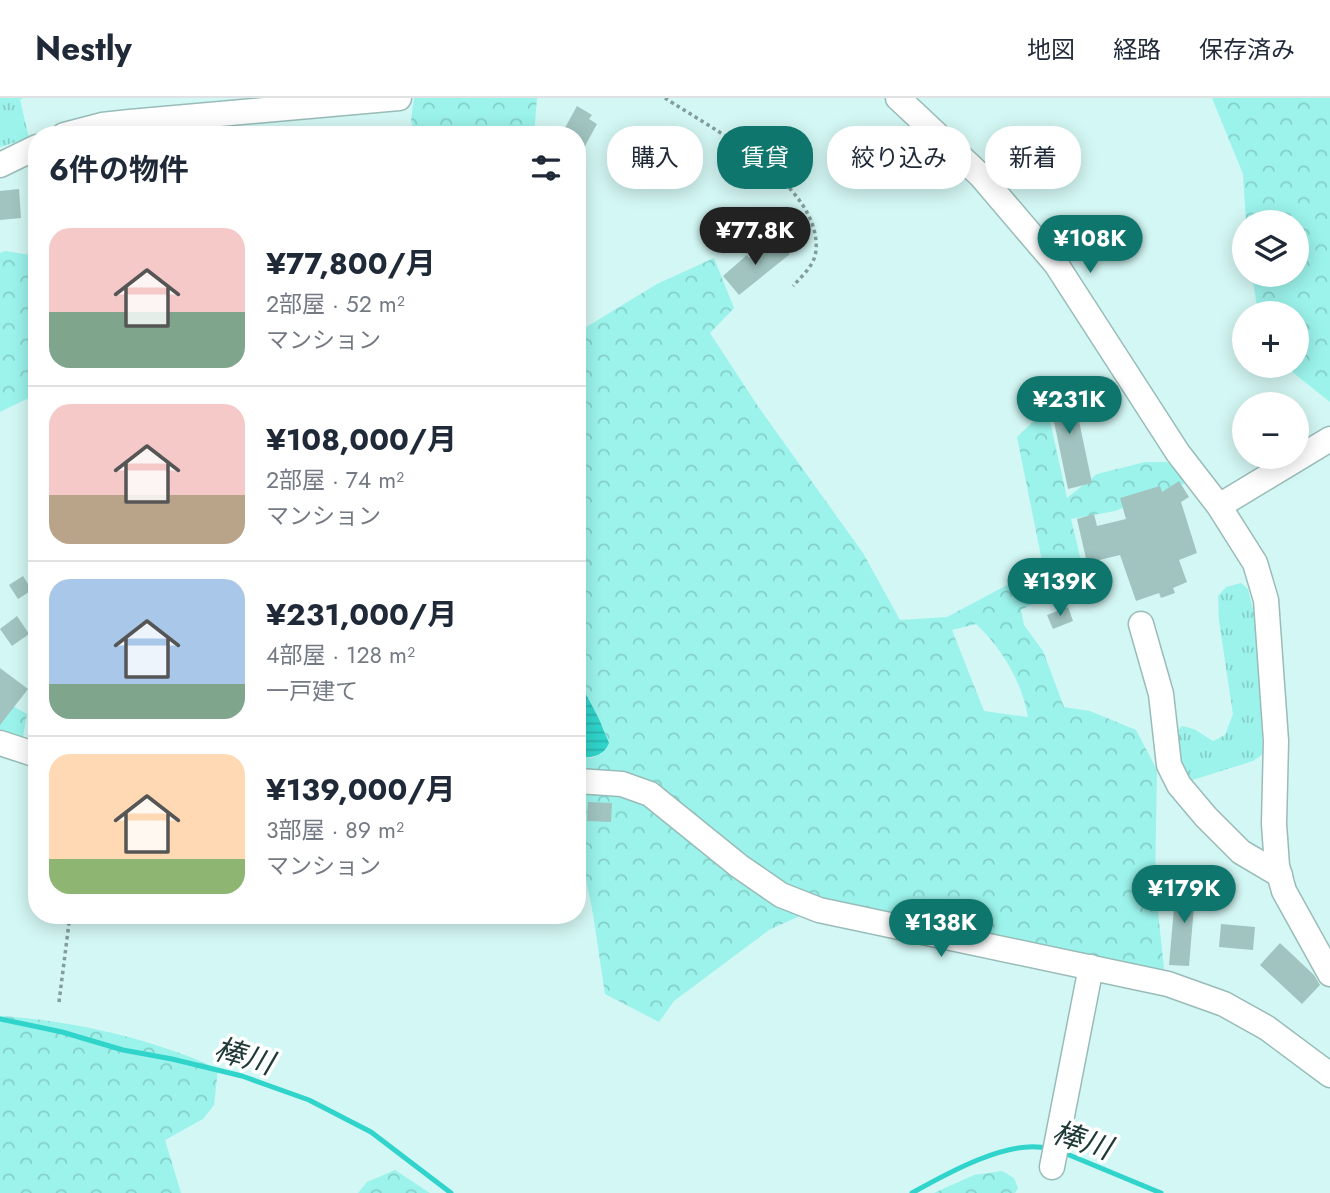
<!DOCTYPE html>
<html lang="ja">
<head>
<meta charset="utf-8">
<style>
	:root { --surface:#fff; --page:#f2f2f3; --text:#1f2937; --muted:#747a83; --line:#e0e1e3; --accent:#0f766e }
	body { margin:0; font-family:Jost,"Noto Sans JP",sans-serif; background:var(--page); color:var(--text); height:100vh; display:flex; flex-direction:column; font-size:26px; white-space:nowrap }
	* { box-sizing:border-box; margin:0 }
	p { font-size:23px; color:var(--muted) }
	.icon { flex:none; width:38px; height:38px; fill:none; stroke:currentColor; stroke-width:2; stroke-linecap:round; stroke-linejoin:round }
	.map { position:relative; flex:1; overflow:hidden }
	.drawer { position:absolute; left:28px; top:28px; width:558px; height:798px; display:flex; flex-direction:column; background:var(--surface); border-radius:28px; box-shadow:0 4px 18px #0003 }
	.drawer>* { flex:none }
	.hud { position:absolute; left:607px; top:28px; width:618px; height:63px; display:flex; gap:14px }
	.controls { position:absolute; left:1232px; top:112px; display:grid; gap:14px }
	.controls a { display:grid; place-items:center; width:77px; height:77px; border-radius:50%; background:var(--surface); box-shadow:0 4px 18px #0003; font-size:35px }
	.price { position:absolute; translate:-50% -60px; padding:0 16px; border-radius:24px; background:var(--accent); color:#fff; font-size:23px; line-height:46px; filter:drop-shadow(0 2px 4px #0008) }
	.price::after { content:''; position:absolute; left:50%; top:42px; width:21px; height:16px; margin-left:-10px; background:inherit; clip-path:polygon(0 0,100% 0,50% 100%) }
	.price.current { background:#222; color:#fff }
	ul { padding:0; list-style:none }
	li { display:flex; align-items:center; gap:21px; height:175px; padding:0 21px }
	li+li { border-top:2px solid var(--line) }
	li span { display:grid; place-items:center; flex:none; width:196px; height:140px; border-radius:21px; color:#555 }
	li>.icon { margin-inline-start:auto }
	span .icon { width:84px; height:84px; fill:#fffc; stroke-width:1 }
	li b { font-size:30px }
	h2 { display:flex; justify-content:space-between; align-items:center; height:84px; padding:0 21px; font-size:30px }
	.tag { padding:0 24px; border-radius:28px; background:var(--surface); box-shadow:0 4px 18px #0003; font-size:24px; line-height:63px }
	.tag.current { background:var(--accent); color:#fff }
	header { display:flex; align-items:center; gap:42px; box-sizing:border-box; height:98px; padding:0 35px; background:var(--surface); border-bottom:2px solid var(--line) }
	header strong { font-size:33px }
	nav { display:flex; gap:38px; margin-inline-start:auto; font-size:24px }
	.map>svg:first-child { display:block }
	.grass { fill:url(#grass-tufts) }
	.forest { fill:url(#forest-crowns); fill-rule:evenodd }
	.water { fill:url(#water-rules) }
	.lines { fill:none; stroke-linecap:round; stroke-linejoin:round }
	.stream { stroke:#30d4cb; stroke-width:5 }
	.building { fill:#a1c4c0 }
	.minor-casing { stroke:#99bcb8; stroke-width:27 }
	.path { stroke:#829d9a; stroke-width:3.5; stroke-dasharray:3.5 3.5; stroke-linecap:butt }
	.minor { stroke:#fff; stroke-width:24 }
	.labels { text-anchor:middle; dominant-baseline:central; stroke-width:7; stroke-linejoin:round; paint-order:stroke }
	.water-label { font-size:30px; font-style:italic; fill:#203a37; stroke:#fff }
</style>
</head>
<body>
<header>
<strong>Nestly</strong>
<nav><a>地図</a><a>経路</a><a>保存済み</a></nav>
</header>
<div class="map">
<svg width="1330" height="1095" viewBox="0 0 1330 1095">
	<defs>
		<pattern id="grass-tufts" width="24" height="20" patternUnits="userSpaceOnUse" patternTransform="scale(1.75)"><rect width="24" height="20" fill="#9bf3eb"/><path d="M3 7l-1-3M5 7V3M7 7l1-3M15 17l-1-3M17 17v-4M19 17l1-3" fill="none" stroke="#84d0c9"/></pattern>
		<pattern id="forest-crowns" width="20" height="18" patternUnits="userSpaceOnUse" patternTransform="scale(1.75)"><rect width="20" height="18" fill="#9bf3eb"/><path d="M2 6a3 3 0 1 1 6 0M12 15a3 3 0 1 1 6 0" fill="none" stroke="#84d0c9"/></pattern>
		<pattern id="water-rules" width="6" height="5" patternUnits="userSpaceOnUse" patternTransform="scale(1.75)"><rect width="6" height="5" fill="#30d4cb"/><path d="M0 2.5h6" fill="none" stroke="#29b5ad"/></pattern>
	</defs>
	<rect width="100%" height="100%" fill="#d3f7f4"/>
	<path class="grass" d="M 0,0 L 23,0 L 20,2 L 29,40 L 0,49 Z
		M 1241,485 L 1248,491 L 1256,524 L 1263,656 L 1253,663 L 1189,683 L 1170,640 L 1182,628 L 1194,631 L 1213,643 L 1225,637 L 1233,616 L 1219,523 L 1218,498 L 1226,489 Z"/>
	<path class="forest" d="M 414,0 L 537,0 L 534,36 L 415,37 L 411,23 Z
		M 1212,0 L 1330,0 L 1330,304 L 1291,273 L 1288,268 L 1297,268 L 1297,215 L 1258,215 L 1252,177 L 1297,177 L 1297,124 L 1246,124 L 1243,76 Z
		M 5,153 L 37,158 L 37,296 L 0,314 L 0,155 Z
		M 714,160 L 734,210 L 710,235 L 757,307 L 863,455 L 900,522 L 947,519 L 1043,468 L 1017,339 L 1044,313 L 1048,314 L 1067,400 L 1097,376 L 1145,364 L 1167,364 L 1182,377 L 1186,385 L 1115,413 L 1071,421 L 1085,479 C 1066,494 1042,500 1021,512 L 1024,527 L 1043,553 L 1064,609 L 1090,613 L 1136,632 L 1157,672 L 1155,785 L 1164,871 L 1148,874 L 824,807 L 769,832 L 674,903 L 659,924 L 605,896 L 593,816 L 578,742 L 578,659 L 592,660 L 602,655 L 605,634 L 578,581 L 578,234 L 657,186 ZM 976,526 C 1002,550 1022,584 1028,619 L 984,613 L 952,532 Z
		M 0,601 L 27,616 L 23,639 L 0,632 Z
		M 0,918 C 69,922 155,941 218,971 L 214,1007 L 203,1021 L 165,1042 L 181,1095 L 0,1095 Z
		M 395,1072 L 430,1095 L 358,1095 L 367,1084 Z
		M 1002,1073 L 1014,1080 L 1018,1090 L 1015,1095 L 934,1095 L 974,1077 Z"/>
	<path class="water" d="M 578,581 L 599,621 L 609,645 C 603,659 591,660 578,659 Z"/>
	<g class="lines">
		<path class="stream" d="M 0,921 L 62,934 L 123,952 L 172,961 L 242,978 L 309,1002 L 371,1034 L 451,1095
			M 1062,1054 L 1161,1095
			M 912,1095 C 944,1077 1011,1039 1049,1051"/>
	</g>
	<path class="building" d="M 577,8 L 592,17 L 589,21 L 597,26 L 578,61 L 578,37 L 561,37 Z
		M 631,28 L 650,45 L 639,57 L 621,40 Z
		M 19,91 L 21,120 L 0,122 L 0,93 Z
		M 776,141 L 790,156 L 739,197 L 723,178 L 747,157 L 749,160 L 758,153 L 761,155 Z
		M 1071,285 L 1092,385 L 1068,391 L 1047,290 Z
		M 1179,383 L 1189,399 L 1181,404 L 1197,455 L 1179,462 L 1187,484 L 1173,490 L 1175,495 L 1161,500 L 1159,495 L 1136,503 L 1120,457 L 1087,465 L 1077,421 L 1094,416 L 1097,428 L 1126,421 L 1120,400 L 1160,388 L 1162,394 Z
		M 23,478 L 32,492 L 18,501 L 9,487 Z
		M 1068,509 L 1073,523 L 1053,531 L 1047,517 Z
		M 17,518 L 29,536 L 12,548 L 0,531 Z
		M 0,570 L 28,591 L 0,627 Z
		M 588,704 L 612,705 L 611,724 L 587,723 Z
		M 1176,794 L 1215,801 L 1215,807 L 1194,808 L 1189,868 L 1169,867 L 1174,810 L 1168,810 L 1167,796 Z
		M 1221,826 L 1255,829 L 1253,852 L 1219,849 Z
		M 1280,845 L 1314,877 L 1320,887 L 1302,906 L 1260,867 Z"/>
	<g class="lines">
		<g class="minor-casing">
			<path id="minor" d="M 898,0 L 981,78 L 1056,166 L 1178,355 L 1219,408 L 1255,465 L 1266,502 L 1276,643 L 1274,726 L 1277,768 L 1284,793 L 1330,876
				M 64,37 L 102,27 L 130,24 L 399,0
				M 0,67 L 37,49
				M 1219,408 L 1330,341
				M 1141,526 L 1161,596 L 1169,667 L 1179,687 L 1206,719 L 1241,754 L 1280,777
				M 0,645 L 37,657
				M 578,683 L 622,686 L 650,696 L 739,768 L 781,797 L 819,812 L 1168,886 L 1224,906 L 1267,930 L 1330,977
				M 1052,1069 L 1091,869"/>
		</g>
		<path class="path" d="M 665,0 C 712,31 821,86 816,152 C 815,167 802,178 793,188
			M 59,904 L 70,817"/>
		<use href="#minor" class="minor"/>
	</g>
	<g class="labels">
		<g class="water-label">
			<text transform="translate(244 958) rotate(16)">棒川</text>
			<text transform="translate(1082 1042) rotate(18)">棒川</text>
		</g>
	</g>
</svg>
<div class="controls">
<a><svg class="icon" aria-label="layers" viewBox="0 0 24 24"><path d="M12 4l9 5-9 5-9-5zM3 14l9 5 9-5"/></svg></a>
<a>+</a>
<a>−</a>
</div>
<b class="price current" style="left:755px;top:169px">¥77.8K</b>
<b class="price" style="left:1090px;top:177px">¥108K</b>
<b class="price" style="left:1069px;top:338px">¥231K</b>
<b class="price" style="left:1060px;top:520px">¥139K</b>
<b class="price" style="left:1184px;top:827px">¥179K</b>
<b class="price" style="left:941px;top:861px">¥138K</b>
<div class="hud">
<a class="tag">購入</a>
<a class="tag current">賃貸</a>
<a class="tag">絞り込み</a>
<a class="tag">新着</a>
</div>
<section class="drawer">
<h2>6件の物件<svg class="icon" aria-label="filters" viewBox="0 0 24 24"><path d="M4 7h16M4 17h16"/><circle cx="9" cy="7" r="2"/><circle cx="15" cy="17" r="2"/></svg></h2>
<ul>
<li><span style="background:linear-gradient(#f6c9c9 60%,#7fa58c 0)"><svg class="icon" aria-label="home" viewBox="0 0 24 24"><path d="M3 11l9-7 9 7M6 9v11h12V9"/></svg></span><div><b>¥77,800/月</b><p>2部屋 · 52 m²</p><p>マンション</p></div></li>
<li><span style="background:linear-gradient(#f6c9c9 65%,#b9a48a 0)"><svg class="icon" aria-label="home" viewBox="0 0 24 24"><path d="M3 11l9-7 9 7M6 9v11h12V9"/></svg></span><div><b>¥108,000/月</b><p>2部屋 · 74 m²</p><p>マンション</p></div></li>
<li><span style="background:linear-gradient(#a9c7e8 75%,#7fa58c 0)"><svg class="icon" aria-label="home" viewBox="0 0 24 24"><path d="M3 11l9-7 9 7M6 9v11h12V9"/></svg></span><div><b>¥231,000/月</b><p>4部屋 · 128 m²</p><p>一戸建て</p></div></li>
<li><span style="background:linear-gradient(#ffd9b3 75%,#8fb573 0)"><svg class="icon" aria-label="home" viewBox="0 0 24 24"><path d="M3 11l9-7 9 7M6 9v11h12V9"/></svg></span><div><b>¥139,000/月</b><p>3部屋 · 89 m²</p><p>マンション</p></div></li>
</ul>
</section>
</div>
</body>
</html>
